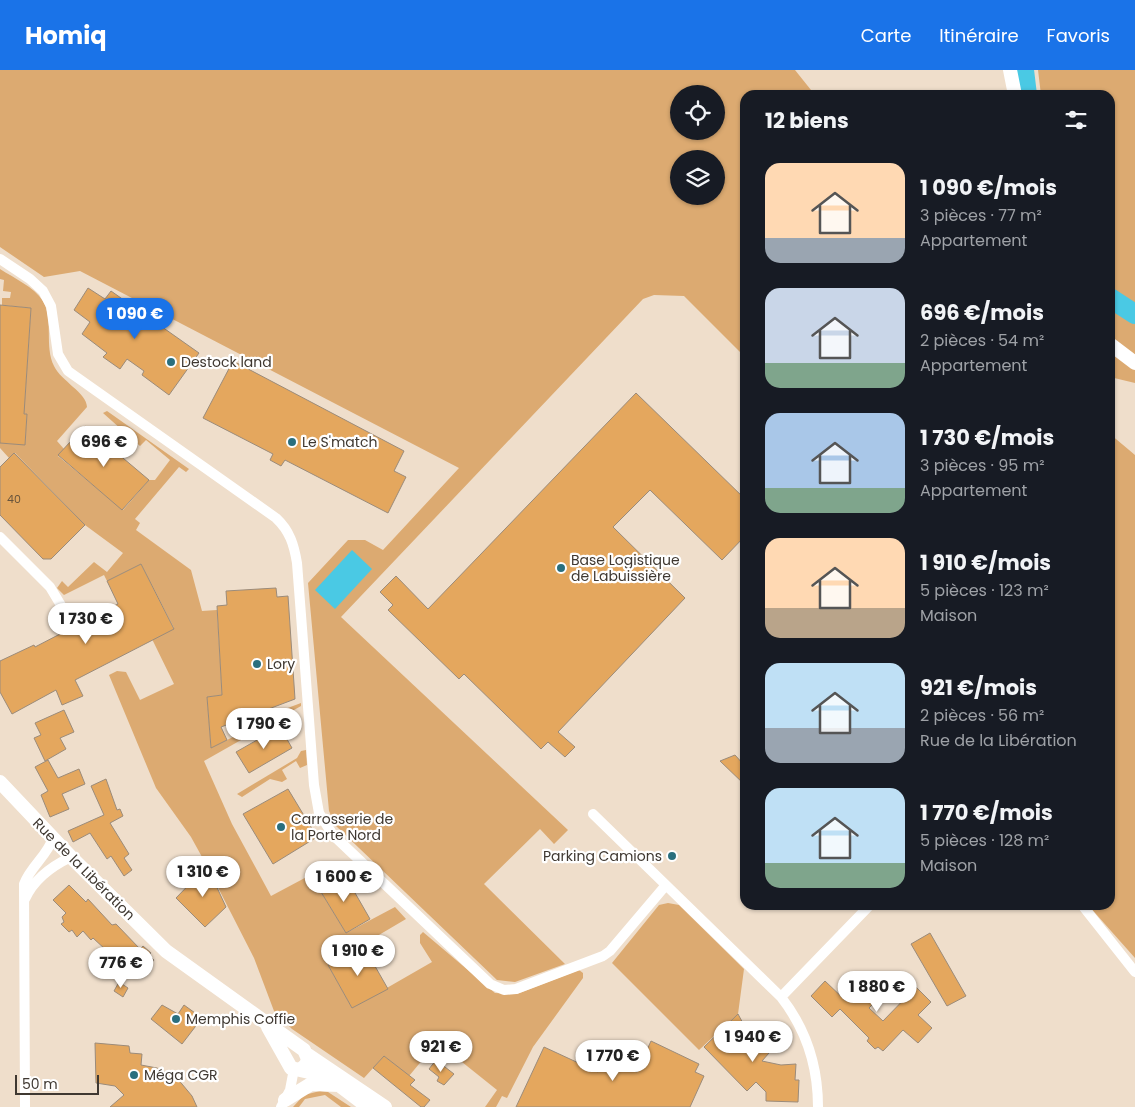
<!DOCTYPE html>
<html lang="fr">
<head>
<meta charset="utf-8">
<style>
	:root { --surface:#171b24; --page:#20242c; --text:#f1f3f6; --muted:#9ea1a6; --accent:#1a73e8 }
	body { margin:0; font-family:Poppins,sans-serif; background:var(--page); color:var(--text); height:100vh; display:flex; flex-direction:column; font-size:19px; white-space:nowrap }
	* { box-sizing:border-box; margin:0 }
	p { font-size:16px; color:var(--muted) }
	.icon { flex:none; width:28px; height:28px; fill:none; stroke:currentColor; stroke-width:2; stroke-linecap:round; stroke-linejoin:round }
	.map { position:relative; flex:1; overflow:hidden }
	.panel { position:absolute; left:740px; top:20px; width:375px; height:820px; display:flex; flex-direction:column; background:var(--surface); border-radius:15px; box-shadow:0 1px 4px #0004 }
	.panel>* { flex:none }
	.buttons { position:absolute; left:670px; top:15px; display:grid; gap:10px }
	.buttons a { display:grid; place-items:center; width:55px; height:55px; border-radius:50%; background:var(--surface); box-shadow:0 1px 4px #0004; font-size:25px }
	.scale { position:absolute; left:15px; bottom:12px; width:84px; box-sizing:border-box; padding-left:5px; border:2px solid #3f3831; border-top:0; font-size:14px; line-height:18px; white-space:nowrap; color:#3f3831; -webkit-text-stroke:4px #fff; paint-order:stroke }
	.price { position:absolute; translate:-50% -42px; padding:0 11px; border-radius:18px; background:#fff; color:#222; font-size:16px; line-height:32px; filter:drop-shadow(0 1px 2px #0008) }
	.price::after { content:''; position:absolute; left:50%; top:30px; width:15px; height:11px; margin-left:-8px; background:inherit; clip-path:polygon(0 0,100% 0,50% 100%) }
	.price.selected { background:var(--accent); color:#fff }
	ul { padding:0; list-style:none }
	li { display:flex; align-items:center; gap:15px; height:125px; padding:0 25px }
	li span { display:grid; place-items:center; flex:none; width:140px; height:100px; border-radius:15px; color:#555 }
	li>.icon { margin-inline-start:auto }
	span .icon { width:60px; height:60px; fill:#fffc; stroke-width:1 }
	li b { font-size:21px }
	h2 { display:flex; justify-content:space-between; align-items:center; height:60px; padding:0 25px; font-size:21px }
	header { display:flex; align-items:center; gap:30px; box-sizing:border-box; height:70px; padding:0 25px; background:var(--accent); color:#fff }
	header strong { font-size:24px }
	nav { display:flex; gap:28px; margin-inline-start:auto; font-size:18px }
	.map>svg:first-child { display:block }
	.green { fill:#dcaa71; fill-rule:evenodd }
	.water { fill:#4ac9e4 }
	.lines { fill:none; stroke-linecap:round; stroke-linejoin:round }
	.river { stroke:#4ac9e4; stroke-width:20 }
	.building { fill:#e4a75e; stroke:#9b8b7a }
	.street { stroke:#fff; stroke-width:10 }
	.secondary { stroke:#fff; stroke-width:14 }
	.poi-dot { fill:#2a6f7e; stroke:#fff; stroke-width:2 }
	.labels { text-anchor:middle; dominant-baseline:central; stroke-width:4.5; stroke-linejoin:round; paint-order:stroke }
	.number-label { font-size:11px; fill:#68543c }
	.poi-label { font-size:14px; fill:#3f3831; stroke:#fff; text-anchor:start }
	.street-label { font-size:14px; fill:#3f3831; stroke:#fff }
</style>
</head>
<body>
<header>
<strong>Homiq</strong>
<nav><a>Carte</a><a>Itinéraire</a><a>Favoris</a></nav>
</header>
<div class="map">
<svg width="1135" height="1037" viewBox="0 0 1135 1037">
	<rect width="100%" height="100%" fill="#efdecb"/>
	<path class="green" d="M 0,0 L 795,0 L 815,25 L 745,25 L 745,287 L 684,226 L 654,225 L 643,229 L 341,547 L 568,760 L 554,774 L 540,759 L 484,814 L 565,894 L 515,912 L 497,910 L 336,756 L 329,741 L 308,513 L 348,470 L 365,470 L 383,480 L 459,398 L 80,201 L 44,207 L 0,177 ZM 679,24 L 716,24 L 716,61 L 679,61 ZM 679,89 L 716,89 L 716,126 L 679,126 Z
		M 1038,0 L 1135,0 L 1135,313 L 1110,307 L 1110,25 L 1041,25 Z
		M 0,199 C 14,208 34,217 43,231 C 54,250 44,276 54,296 C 61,311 87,323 87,337 L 57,371 L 64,379 L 58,386 L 123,440 L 149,410 L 155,410 L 170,390 L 146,370 L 140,376 L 103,343 L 107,341 L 189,399 L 186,402 L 179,397 L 135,449 L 140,453 L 136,460 L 191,500 L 202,541 L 217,540 L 222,625 L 207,627 L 211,678 L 247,660 L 261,648 L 301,633 L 301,636 L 204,691 L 232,754 L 271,826 L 331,794 L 343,802 L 318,817 L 346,863 L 395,837 L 406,849 L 328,895 L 352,938 L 432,892 L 420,873 L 420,865 L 423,862 L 495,923 L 517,924 L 579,900 L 583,903 L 583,908 L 533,977 L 507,1028 L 502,1026 L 496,1037 L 485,1037 L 497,1020 L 437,972 L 421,970 L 419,979 L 424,988 L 409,1006 L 384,986 L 364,1008 L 292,959 L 274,941 L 254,888 L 207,796 L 191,767 L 156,718 L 109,605 L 117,601 L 126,602 L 140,630 L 174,614 L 152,569 L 174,558 L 141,494 L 107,511 L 104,505 L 64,525 L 57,518 L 62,511 L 68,517 L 94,492 L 107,502 L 123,483 L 85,455 L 15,383 L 9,388 L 0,378 L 0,373 L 25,374 L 27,344 L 0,342 L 0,326 L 25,328 L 31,238 L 2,235 L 2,228 L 10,228 L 11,222 L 3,221 L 4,210 L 0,209 Z
		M 1110,364 L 1135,385 L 1135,888 L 1088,835 L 1110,835 Z
		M 306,680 L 307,695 L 300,698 L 296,691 L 282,700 L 287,709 L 282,712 L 270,709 L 242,727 L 237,724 L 297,688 L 301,681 Z
		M 668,833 L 679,835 L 744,899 L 738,944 L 699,980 L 612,893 L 659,835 Z
		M 320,1021 L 328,1022 L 351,1037 L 341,1037 L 325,1025 L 305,1029 L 299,1037 L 293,1037 L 304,1025 Z"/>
	<path class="water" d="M 352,480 L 372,499 L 335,539 L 315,520 Z"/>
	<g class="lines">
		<path class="river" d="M 1024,0 L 1027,25
			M 1110,228 L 1135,244"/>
	</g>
	<path class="building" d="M 88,218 L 105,229 L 111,221 L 199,283 L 169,325 L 142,305 L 144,301 L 127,289 L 120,299 L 103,287 L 107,283 L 82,264 L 90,252 L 74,240 Z
		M 0,235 L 31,238 L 24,344 L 27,344 L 25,375 L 0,373 Z
		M 233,291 L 404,381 L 394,401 L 406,407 L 388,443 L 285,390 L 281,396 L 270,390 L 273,384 L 203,348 Z
		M 636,323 L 745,429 L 745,466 L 722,490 L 650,420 L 613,457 L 685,528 L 558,662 L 575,677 L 565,687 L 548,672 L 541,679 L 464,604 L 459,609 L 388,540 L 393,535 L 380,522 L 396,506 L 428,539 Z
		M 85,356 L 149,410 L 122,440 L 58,385 Z
		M 14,383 L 85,455 L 51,489 L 43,489 L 0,445 L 0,397 Z
		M 141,494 L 174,559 L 75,610 L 83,626 L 62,635 L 56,620 L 12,644 L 0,622 L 0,591 L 34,575 L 35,577 L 118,534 L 107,511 Z
		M 276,518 L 277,527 L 288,526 L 295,629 L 221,657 L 227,670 L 211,678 L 207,627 L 222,625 L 217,536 L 227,535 L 226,521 Z
		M 64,640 L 74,662 L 60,668 L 66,679 L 45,691 L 34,668 L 41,665 L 35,653 Z
		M 280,657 L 292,678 L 249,703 L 236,682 Z
		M 735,685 L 745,696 L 745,715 L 720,691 Z
		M 48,690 L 58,708 L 79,699 L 85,714 L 62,724 L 69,739 L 50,747 L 41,725 L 48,721 L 35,697 Z
		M 106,709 L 117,740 L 120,739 L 123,746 L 110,753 L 129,784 L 124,788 L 132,800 L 124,806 L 111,786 L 107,789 L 90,763 L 73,772 L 68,761 L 104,745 L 91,716 Z
		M 288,719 L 317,767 L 273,794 L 243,744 Z
		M 207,796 L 226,837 L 205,857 L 176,828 Z
		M 343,802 L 370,849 L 346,863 L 318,817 Z
		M 69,815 L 86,832 L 88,829 L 112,855 L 116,854 L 140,879 L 143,876 L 151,883 L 149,885 L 154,890 L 140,906 L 121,890 L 119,892 L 93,868 L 91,870 L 83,861 L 77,867 L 72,860 L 69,862 L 61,854 L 64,852 L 62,847 L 66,843 L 53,830 Z
		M 930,863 L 966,926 L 947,936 L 911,874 Z
		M 363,875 L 388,919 L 352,938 L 328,895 Z
		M 825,911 L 846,931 L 865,911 L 872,918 L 877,913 L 885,922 L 869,938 L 883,951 L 916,917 L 931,932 L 918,945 L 932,958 L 918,973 L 903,960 L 883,981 L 878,977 L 875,979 L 867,971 L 869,968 L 840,939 L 832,947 L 811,926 Z
		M 119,912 L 128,918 L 123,927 L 114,921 Z
		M 162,935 L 178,944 L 184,935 L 202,948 L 182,974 L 151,949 Z
		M 738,944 L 745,957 L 769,983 L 762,991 L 781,995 L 796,994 L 795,1010 L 799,1010 L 798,1032 L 766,1031 L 766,1022 L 756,1012 L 747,1021 L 704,977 Z
		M 651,971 L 699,994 L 695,1002 L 704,1006 L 690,1037 L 516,1037 L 544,977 L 598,1002 L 605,987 L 637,1002 Z
		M 95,973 L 129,976 L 130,983 L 142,984 L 141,995 L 157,998 L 177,1008 L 192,1026 L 197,1037 L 110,1037 L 124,1025 L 115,1016 L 96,1013 Z
		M 384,986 L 415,1010 L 410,1015 L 430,1030 L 424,1037 L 421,1037 L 373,998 Z
		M 436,990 L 454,1004 L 444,1015 L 437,1011 L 439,1007 L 429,999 Z"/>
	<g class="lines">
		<path class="street" d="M 0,189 L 30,209 L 43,221 L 51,236 L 58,284 L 68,301 L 276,448 C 290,461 294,475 297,493 L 314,715 L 319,743 L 333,765 L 490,914 L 504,920 L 516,919 L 603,886 L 610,881 L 666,815
			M 0,467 L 50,517 L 65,542
			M 593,744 L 781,927 C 806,959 818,997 818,1037
			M 25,829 C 34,809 52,796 71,787
			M 1082,835 L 1135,902
			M 781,927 L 870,835
			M 25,1037 L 24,814 C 31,796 47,786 53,768
			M 281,1037 L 290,1020 L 294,999"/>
		<path class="secondary" d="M 1010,0 L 1015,25
			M 1110,274 L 1135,293
			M 0,712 L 71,787 L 166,881 L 304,980 L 308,989 L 306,995 L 301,999
			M 268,957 L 291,998 L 327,1006 L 368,1037
			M 308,985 L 385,1037
			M 285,1030 L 311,1014 L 340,1015"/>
	</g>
	<g class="poi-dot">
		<circle cx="171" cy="292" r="5"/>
		<circle cx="292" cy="372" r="5"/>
		<circle cx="561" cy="498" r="5"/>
		<circle cx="257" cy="594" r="5"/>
		<circle cx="281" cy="757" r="5"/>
		<circle cx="672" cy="786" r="5"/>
		<circle cx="176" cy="949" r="5"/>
		<circle cx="134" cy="1005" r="5"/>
	</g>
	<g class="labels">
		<g class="number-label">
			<text x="14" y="429">40</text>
		</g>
		<g class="poi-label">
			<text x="181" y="292">Destock land</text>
			<text x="302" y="372">Le S'match</text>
			<text x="571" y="490">Base Logistique<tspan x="571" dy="16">de Labuissière</tspan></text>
			<text x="267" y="594">Lory</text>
			<text x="291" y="749">Carrosserie de<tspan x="291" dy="16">la Porte Nord</tspan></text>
			<text x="662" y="786" text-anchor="end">Parking Camions</text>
			<text x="186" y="949">Memphis Coffie</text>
			<text x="144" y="1005">Méga CGR</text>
		</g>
		<g class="street-label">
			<text transform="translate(84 799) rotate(45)">Rue de la Libération</text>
		</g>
	</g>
</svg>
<div class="buttons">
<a><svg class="icon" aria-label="locate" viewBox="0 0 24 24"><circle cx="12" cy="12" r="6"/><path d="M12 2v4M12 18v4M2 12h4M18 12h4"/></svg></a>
<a><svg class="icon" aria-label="layers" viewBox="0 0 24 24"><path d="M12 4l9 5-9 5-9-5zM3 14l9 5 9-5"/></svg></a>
</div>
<div class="scale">50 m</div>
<b class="price selected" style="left:135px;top:270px">1 090 €</b>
<b class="price" style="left:104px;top:398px">696 €</b>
<b class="price" style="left:86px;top:575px">1 730 €</b>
<b class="price" style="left:264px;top:680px">1 790 €</b>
<b class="price" style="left:203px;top:828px">1 310 €</b>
<b class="price" style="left:344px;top:833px">1 600 €</b>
<b class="price" style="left:358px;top:907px">1 910 €</b>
<b class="price" style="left:121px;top:919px">776 €</b>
<b class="price" style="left:877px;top:943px">1 880 €</b>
<b class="price" style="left:753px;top:993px">1 940 €</b>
<b class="price" style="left:441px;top:1003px">921 €</b>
<b class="price" style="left:613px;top:1012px">1 770 €</b>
<section class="panel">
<h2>12 biens<svg class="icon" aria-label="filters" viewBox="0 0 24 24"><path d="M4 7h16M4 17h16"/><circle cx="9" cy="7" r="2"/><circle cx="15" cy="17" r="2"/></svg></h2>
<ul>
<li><span style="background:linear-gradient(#ffd9b3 75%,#9aa5b1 0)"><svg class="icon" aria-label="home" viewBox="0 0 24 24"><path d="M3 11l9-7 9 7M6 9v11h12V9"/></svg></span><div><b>1 090 €/mois</b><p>3 pièces · 77 m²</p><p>Appartement</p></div></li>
<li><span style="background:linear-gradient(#c9d6e8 75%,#7fa58c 0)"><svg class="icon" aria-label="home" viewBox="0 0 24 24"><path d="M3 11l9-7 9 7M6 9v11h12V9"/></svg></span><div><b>696 €/mois</b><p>2 pièces · 54 m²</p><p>Appartement</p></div></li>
<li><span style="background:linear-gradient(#a9c7e8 75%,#7fa58c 0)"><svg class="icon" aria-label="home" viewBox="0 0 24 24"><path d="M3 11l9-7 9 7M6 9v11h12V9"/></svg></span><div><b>1 730 €/mois</b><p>3 pièces · 95 m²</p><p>Appartement</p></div></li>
<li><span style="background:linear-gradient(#ffd9b3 70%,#b9a48a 0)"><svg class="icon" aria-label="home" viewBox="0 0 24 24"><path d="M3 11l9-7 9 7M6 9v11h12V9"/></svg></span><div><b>1 910 €/mois</b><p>5 pièces · 123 m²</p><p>Maison</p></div></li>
<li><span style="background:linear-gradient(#bfe0f5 65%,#9aa5b1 0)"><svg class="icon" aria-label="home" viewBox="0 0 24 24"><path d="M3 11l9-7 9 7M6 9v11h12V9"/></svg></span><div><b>921 €/mois</b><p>2 pièces · 56 m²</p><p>Rue de la Libération</p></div></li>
<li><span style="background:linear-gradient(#bfe0f5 75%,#7fa58c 0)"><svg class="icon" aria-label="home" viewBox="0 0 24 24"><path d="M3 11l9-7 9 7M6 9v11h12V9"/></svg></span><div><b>1 770 €/mois</b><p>5 pièces · 128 m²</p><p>Maison</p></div></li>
</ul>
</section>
</div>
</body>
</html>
